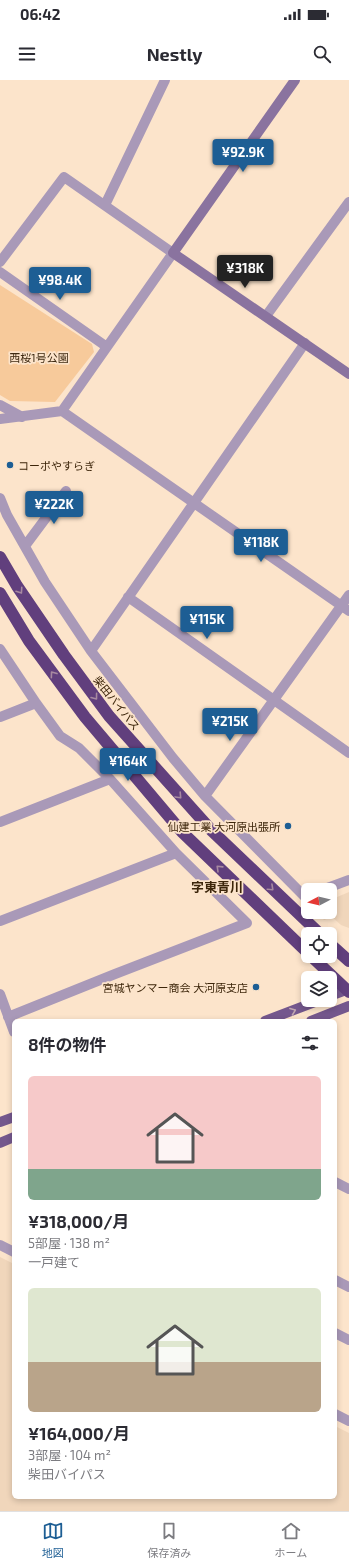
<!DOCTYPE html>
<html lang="ja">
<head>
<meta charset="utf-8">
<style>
	:root { --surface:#fff; --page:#f7f7f7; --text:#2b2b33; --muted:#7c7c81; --line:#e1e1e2; --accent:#1d5e94 }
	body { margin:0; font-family:"Exo 2","Noto Sans JP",sans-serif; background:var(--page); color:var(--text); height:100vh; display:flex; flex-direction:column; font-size:15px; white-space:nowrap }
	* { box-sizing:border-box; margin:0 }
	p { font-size:13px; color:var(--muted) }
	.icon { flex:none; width:22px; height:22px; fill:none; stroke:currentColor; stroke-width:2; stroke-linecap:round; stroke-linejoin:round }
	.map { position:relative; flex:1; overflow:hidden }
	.side { position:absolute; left:12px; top:939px; width:325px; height:480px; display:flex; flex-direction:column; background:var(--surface); border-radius:6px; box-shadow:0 2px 6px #0003 }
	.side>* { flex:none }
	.needle { width:26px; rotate:263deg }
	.buttons { position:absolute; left:301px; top:803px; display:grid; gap:8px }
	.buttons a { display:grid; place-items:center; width:36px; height:36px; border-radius:6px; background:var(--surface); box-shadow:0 2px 6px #0003; font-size:20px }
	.price { position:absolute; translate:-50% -34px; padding:0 9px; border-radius:4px; background:var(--accent); color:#fff; font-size:13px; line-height:26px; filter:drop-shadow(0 1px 2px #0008) }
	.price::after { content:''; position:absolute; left:50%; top:24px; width:12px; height:9px; margin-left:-6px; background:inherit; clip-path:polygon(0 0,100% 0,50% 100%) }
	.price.active { background:#222; color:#fff }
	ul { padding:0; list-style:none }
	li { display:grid; align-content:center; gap:8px; height:212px; padding:0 16px }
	li span { display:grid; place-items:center; height:124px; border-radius:6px; color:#555 }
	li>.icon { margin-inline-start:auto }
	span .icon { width:72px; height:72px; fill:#fffc; stroke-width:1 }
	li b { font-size:17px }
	h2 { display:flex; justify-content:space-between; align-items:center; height:48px; padding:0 16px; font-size:17px }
	.status { display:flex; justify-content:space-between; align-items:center; height:28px; padding:0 20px; background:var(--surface); direction:ltr }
	.status svg { height:11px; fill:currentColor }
	header { display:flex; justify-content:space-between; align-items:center; height:52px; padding:0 16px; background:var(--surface); font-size:18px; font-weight:700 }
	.dock { display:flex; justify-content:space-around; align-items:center; height:56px; border-top:1px solid var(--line); background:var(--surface); font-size:11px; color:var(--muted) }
	.dock a { display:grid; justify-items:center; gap:2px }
	.dock .active { color:var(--accent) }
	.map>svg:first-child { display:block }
	.built { fill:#f0d6bb }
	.green { fill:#f7ca9b }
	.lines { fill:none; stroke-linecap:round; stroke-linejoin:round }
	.street { stroke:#a999b8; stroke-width:10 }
	.secondary { stroke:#8a739f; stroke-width:10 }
	.primary { stroke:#74578d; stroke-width:10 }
	.highway { stroke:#613f7d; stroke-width:12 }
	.oneway { stroke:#a789a0 }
	.oneway2 { stroke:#bfa5af }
	.poi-dot { fill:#1d5e94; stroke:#fce4cb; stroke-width:1.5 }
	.labels { text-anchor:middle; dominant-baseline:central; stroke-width:3.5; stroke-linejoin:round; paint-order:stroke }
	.park-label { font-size:11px; fill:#3f2a12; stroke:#fce4cb }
	.poi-label { font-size:11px; fill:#3c250a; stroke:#fce4cb; text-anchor:end }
	.street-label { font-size:11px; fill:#3c250a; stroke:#fce4cb }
	.quarter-label { font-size:13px; font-weight:bold; fill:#3c250a; stroke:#fce4cb }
</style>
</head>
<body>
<div class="status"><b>06:42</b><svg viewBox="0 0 49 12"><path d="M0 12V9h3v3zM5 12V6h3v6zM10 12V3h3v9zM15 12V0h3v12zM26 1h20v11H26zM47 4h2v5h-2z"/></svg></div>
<header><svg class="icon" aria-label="menu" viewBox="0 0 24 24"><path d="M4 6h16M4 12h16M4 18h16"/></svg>Nestly<svg class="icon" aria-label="search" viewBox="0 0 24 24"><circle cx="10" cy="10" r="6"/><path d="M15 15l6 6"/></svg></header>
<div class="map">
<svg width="349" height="1431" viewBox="0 0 349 1431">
	<rect width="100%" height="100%" fill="#fce4cb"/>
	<path class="built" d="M 349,812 L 349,848 L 341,845 L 332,837 L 324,840 L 317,832 L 330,832 L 330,820 Z
		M 0,1177 L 14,1184 L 14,1417 L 335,1417 L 335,1346 L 349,1353 L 349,1431 L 0,1431 Z"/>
	<path class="green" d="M 0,205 L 92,264 L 94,272 L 55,322 L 10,321 L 0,315 Z"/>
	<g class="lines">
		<path class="street" d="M 105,125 L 165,0
			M 0,182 L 64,97 L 173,173 L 62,331
			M 0,192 L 107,267
			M 266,236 L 349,122
			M 0,325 L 22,337
			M 0,339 L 62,331 L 349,531
			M 0,418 L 7,435 L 45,502 L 91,571 L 173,678 L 205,716 L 305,817 L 308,815
			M 25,466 L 66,411
			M 128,517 L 349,673
			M 0,569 L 36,623 L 60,656 L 79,668 L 110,699 L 176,773 L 247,843 L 115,894 L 8,937
			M 91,571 L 305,263
			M 0,637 L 36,623
			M 205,716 L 349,515
			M 0,742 L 110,699
			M 322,810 L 349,800
			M 0,841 L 176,773
			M 0,914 L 14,952
			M 335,1102 L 349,1109
			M 0,1165 L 14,1172
			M 335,1200 L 349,1207
			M 335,1253 L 349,1260
			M 335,1334 L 349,1341"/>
		<path class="secondary" d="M 295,0 L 173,173 L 349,294"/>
		<path class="primary" d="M 330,916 L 349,909
			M 265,941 L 320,920
			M 311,941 L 349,926
			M 0,1042 L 14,1037
			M 0,1063 L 14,1057"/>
		<path class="highway" d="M 0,477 L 17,506 L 64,575 L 109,636 L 212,751 L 320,854
			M 0,513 L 29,561 L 85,637 L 182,752 L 308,873
			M 330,864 L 349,881
			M 311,876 L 349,912"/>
	</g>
	<defs><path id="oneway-chevron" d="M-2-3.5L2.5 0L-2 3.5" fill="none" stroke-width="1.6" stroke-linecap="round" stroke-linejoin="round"/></defs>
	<g class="oneway">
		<use href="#oneway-chevron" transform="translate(20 511) rotate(56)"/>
		<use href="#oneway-chevron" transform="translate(53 594) rotate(-126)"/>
		<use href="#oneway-chevron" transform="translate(95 617) rotate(53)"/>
		<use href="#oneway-chevron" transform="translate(179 716) rotate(47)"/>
		<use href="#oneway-chevron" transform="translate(219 788) rotate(-136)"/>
		<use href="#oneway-chevron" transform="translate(271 808) rotate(43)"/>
	</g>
	<use class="oneway2" href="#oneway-chevron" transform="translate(293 931) rotate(-21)"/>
	<g class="poi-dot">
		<circle cx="10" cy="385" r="4"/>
		<circle cx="288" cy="746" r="4"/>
		<circle cx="256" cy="907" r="4"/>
	</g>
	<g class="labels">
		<g class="park-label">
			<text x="39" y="277">西桜1号公園</text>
		</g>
		<g class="poi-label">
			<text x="18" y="385" text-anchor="start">コーポやすらぎ</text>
			<text x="280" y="746">仙建工業 大河原出張所</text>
			<text x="248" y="907">宮城ヤンマー商会 大河原支店</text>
		</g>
		<g class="street-label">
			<text transform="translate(117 623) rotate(51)">柴田バイパス</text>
		</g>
		<g class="quarter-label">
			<text x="217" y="807">字東青川</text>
		</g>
	</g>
</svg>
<div class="buttons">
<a><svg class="needle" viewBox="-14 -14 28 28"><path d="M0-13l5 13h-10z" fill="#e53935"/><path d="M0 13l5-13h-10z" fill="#7c7c81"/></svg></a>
<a><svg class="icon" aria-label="locate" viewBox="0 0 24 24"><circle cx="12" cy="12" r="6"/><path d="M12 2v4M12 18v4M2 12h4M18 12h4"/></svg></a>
<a><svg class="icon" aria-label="layers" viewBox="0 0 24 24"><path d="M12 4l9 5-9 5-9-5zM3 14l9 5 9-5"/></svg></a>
</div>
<b class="price" style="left:243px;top:93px">¥92.9K</b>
<b class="price active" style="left:245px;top:209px">¥318K</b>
<b class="price" style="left:60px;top:221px">¥98.4K</b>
<b class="price" style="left:54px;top:445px">¥222K</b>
<b class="price" style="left:261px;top:483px">¥118K</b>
<b class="price" style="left:207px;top:560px">¥115K</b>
<b class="price" style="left:230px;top:662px">¥215K</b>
<b class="price" style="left:128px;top:702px">¥164K</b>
<section class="side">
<h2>8件の物件<svg class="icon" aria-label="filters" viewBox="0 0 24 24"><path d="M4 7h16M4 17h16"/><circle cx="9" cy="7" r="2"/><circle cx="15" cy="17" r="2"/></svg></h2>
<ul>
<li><span style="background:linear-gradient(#f6c9c9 75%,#7fa58c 0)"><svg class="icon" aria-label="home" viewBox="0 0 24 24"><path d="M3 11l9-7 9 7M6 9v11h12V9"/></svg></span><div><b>¥318,000/月</b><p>5部屋 · 138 m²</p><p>一戸建て</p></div></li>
<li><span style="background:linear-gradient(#dfe7d0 60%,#b9a48a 0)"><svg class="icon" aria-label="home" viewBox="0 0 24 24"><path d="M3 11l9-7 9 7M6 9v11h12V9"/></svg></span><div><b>¥164,000/月</b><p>3部屋 · 104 m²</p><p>柴田バイパス</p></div></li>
</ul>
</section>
</div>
<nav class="dock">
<a class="active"><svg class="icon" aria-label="map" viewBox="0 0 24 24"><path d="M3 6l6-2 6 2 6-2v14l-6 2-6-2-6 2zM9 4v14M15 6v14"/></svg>地図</a>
<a><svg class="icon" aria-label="saved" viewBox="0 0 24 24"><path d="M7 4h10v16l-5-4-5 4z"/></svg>保存済み</a>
<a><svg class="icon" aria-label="home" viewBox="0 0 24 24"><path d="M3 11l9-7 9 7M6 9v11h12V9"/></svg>ホーム</a>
</nav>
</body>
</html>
